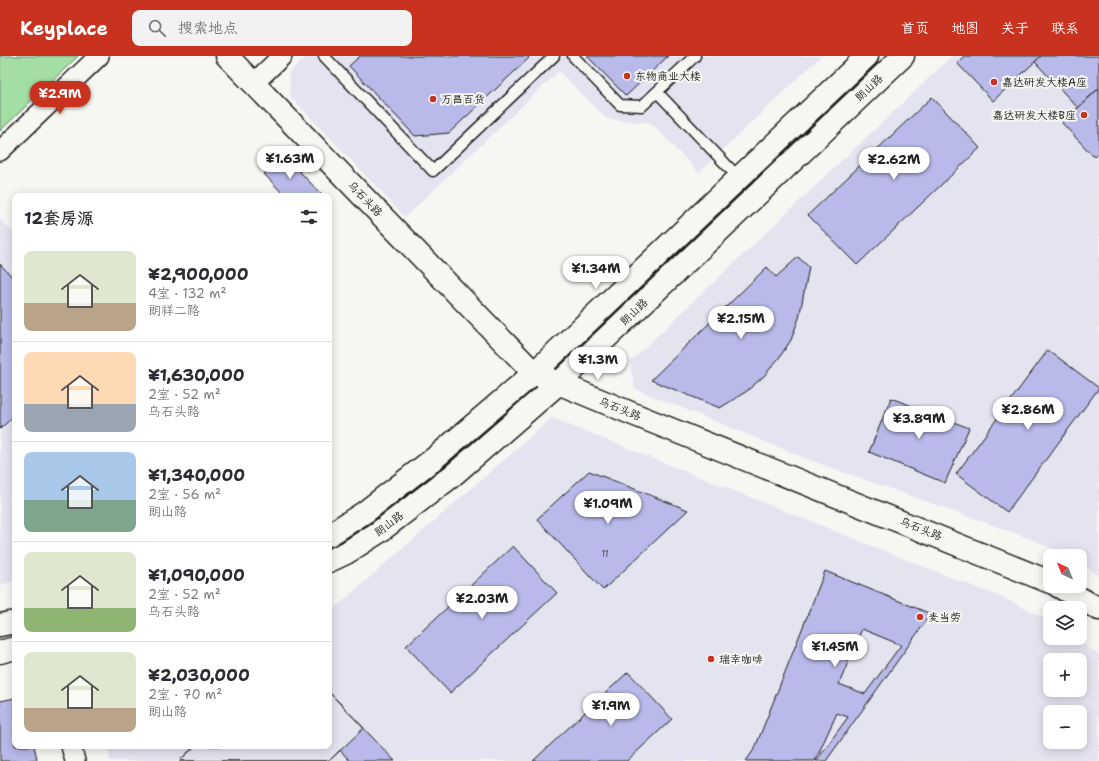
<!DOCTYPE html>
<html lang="zh">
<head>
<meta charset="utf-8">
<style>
	:root { --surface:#fff; --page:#f2f2f3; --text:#2b2b33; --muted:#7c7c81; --line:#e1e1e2; --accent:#c8321e }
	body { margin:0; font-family:"Shantell Sans","LXGW WenKai TC",sans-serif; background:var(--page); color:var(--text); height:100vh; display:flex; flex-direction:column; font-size:15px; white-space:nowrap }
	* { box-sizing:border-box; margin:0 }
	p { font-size:13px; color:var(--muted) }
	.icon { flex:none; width:22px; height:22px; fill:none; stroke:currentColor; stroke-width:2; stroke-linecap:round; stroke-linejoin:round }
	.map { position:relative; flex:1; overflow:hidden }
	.drawer { position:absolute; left:12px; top:137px; width:320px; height:556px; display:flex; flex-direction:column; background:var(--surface); border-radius:8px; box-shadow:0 2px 10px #0003 }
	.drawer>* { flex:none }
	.needle { width:26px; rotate:317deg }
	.tools { position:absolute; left:1043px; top:493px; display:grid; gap:8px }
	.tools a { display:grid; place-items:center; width:44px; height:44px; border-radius:8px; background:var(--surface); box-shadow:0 2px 10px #0003; font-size:20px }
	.price { position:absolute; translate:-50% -34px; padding:0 9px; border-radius:14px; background:#fff; color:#222; font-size:13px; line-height:26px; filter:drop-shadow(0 1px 2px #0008) }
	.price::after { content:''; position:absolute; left:50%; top:24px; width:12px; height:9px; margin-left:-6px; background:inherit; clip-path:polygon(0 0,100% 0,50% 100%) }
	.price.on { background:var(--accent); color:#fff }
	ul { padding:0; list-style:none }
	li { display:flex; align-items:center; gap:12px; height:100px; padding:0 12px }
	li+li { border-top:1px solid var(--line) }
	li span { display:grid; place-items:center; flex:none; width:112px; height:80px; border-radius:8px; color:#555 }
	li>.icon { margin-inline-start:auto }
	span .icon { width:48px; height:48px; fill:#fffc; stroke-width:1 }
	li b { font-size:17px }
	h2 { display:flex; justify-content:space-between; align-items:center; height:48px; padding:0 12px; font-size:17px }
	header { display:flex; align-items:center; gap:24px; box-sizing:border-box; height:56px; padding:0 20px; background:var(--accent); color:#fff }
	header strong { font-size:19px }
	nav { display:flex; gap:22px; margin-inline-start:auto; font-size:14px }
	.search { width:280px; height:36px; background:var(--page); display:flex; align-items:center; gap:10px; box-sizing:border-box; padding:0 14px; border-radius:8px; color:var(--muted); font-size:15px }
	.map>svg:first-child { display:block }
	.built { fill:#e4e4f0; fill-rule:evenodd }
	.green { fill:#a3dea4; stroke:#607d60 }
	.building { fill:#b9b9ea; stroke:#1c1c1c; fill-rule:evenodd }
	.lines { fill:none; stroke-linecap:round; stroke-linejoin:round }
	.lane-casing { stroke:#1c1c1c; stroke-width:13 }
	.street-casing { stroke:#1c1c1c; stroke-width:22 }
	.secondary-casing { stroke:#1c1c1c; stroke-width:25 }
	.lane { stroke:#f6f6f2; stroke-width:10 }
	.street { stroke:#f6f6f2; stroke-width:19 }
	.secondary { stroke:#f6f6f2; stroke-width:22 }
	.poi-dot { fill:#c8321e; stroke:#f6f6f2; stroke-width:1.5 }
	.labels { text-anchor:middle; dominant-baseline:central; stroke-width:4; stroke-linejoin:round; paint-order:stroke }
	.number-label { font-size:9px; fill:#434350 }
	.poi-label { font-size:11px; fill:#1c1c1c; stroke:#f6f6f2; text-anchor:start }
	.street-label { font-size:11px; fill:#1c1c1c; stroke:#f6f6f2 }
</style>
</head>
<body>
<header>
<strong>Keyplace</strong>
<div class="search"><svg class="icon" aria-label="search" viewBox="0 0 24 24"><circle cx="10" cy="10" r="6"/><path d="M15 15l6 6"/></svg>搜索地点</div>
<nav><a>首页</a><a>地图</a><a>关于</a><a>联系</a></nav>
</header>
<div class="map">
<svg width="1099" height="705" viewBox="0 0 1099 705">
	<rect width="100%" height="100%" fill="#f6f6f2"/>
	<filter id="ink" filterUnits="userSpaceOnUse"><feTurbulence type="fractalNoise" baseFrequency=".025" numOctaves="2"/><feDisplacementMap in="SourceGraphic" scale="8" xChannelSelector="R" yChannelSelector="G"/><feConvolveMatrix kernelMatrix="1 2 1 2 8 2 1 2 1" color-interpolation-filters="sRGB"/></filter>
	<g filter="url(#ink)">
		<path class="built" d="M 307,0 L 821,0 L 699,117 L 651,67 L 607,63 L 559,15 L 405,161 L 290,40 L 289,17 Z
			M 952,0 L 1099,0 L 1099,520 L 1080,506 L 1080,500 L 1070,500 L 1023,480 L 815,406 L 635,333 L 630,306 Z
			M 0,163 L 15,178 L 15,525 L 0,529 Z
			M 552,362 L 1010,545 L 1050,565 L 1050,582 L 1075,582 L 1099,599 L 1099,705 L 110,705 L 108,690 L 329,690 L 329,557 ZM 1050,604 L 1080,604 L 1080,634 L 1050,634 ZM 1050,656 L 1080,656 L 1080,686 L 1050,686 Z"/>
		<path class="green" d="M 0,0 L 78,0 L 0,75 Z"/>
		<path class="building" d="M 360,0 L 527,0 L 529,2 L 449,77 L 415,80 L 349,10 Z
			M 587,0 L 668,0 L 626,40 Z
			M 964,0 L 1041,0 L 993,45 L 957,7 Z
			M 1041,0 L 1099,0 L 1099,32 L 1078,52 L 1035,6 Z
			M 1099,32 L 1099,96 L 1094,101 L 1062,67 Z
			M 932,41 L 980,92 L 857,209 L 808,159 Z
			M 284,99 L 323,140 L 285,140 L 264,118 Z
			M 798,201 L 809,211 L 799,262 L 791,284 L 779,302 L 764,320 L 747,335 L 720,352 L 651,324 L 767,211 L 776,221 Z
			M 0,208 L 15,224 L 15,359 L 0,373 Z
			M 1048,294 L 1099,332 L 1007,456 L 956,418 Z
			M 891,342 L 969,372 L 945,427 L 869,396 Z
			M 589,415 L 688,454 L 603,534 L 537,463 Z
			M 513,490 L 557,537 L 450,637 L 406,590 Z
			M 825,515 L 931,558 L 826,705 L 816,705 L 848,661 L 837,657 L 815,705 L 746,705 L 755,692 ZM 862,573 L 901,589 L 865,638 L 839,628 Z
			M 628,616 L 672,663 L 627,705 L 533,705 Z
			M 329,636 L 395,705 L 350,705 L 340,694 L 329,705 L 179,705 L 195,690 L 329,690 Z
			M 329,636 L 364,672 L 329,705 L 179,705 L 195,690 L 329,690 Z
			M 15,642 L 15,672 L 14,672 L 15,690 L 34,690 L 37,703 L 25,705 L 0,705 L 0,645 Z"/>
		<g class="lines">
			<g class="lane-casing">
				<path id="lane" d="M 324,0 L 433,115 L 554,0
					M 573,0 L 620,49 L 642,50 L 695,0
					M 657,36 L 739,122"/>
			</g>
			<g class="street-casing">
				<path id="street" d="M 253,28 L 282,0
					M 0,95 L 99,0
					M 71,690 L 75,705"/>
			</g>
			<g class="secondary-casing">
				<path id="secondary" d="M 227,0 L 534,317 L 633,358 L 1050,526
					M 329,479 L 365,456 L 436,401 L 534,317 L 867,0
					M 329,505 L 346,497 L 379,476 L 452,420 L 559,327 L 903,0
					M 1058,530 L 1099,553
					M 0,569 L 15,566
					M 0,596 L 15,592"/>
			</g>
			<use href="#lane" class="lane"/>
			<use href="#street" class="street"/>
			<use href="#secondary" class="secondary"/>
		</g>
	</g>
	<g class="poi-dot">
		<circle cx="627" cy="20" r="4"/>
		<circle cx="994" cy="26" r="4"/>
		<circle cx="433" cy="43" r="4"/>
		<circle cx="1084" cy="59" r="4"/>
		<circle cx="920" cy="561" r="4"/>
		<circle cx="711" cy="603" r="4"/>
	</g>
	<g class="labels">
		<g class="number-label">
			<text x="605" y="498">11</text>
		</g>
		<g class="poi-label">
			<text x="635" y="20">东物商业大楼</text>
			<text x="1002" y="26">嘉达研发大楼A座</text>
			<text x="441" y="43">万昌百货</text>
			<text x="1076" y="59" text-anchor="end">嘉达研发大楼B座</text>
			<text x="928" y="561">麦当劳</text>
			<text x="719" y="603">瑞幸咖啡</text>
		</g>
		<g class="street-label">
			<text transform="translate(869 32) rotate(-44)">朗山路</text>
			<text transform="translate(365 143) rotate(46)">乌石头路</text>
			<text transform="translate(634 256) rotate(-44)">朗山路</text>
			<text transform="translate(620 353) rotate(22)">乌石头路</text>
			<text transform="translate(389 468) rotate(-37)">朗山路</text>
			<text transform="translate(921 473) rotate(22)">乌石头路</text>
		</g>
	</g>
</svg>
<div class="tools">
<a><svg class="needle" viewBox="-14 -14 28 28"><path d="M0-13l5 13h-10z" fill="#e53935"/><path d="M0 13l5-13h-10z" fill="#7c7c81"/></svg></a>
<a><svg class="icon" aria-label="layers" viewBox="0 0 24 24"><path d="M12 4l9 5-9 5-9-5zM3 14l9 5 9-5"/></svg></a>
<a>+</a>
<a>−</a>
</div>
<b class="price on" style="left:60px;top:59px">¥2.9M</b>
<b class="price" style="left:290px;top:124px">¥1.63M</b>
<b class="price" style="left:894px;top:125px">¥2.62M</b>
<b class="price" style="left:596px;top:234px">¥1.34M</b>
<b class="price" style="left:741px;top:284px">¥2.15M</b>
<b class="price" style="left:598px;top:325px">¥1.3M</b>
<b class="price" style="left:1028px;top:375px">¥2.86M</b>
<b class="price" style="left:919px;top:384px">¥3.89M</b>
<b class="price" style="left:608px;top:469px">¥1.09M</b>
<b class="price" style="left:482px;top:564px">¥2.03M</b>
<b class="price" style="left:835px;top:612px">¥1.45M</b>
<b class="price" style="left:611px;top:671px">¥1.9M</b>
<section class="drawer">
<h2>12套房源<svg class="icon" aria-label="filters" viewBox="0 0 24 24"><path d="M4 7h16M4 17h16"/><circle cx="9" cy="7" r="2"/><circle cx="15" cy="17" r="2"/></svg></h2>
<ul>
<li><span style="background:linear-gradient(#dfe7d0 65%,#b9a48a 0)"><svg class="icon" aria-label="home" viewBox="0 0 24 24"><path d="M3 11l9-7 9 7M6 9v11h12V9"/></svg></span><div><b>¥2,900,000</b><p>4室 · 132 m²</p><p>朗祥二路</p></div></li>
<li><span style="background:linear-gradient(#ffd9b3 65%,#9aa5b1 0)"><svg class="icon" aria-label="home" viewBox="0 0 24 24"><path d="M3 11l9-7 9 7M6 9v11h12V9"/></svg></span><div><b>¥1,630,000</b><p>2室 · 52 m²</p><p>乌石头路</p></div></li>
<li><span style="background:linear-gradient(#a9c7e8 60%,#7fa58c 0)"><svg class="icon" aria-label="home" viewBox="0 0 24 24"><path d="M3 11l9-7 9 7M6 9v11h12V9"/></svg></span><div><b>¥1,340,000</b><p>2室 · 56 m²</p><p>朗山路</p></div></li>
<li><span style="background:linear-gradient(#dfe7d0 70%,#8fb573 0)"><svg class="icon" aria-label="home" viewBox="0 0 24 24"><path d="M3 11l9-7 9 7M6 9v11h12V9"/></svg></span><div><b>¥1,090,000</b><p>2室 · 52 m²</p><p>乌石头路</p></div></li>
<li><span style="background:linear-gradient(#dfe7d0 70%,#b9a48a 0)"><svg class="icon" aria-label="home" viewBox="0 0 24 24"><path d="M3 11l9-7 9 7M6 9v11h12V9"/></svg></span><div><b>¥2,030,000</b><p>2室 · 70 m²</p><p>朗山路</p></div></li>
</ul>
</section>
</div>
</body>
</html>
